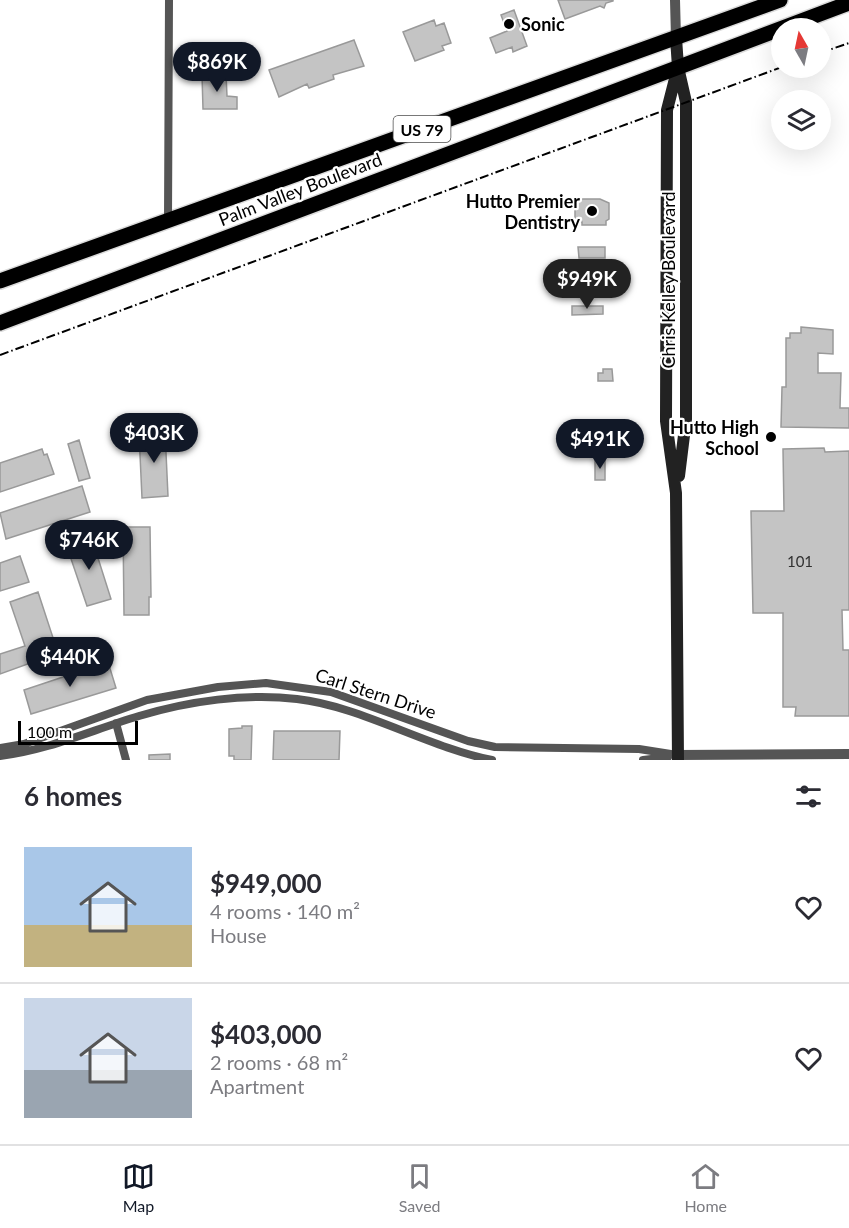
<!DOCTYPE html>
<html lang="en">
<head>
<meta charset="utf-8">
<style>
	:root { --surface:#fff; --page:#f2f2f3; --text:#2b2b33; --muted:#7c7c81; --line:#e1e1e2; --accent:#111827 }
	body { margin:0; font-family:Lato,sans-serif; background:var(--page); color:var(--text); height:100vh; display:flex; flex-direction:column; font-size:22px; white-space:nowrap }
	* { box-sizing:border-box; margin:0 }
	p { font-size:20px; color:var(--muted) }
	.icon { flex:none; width:33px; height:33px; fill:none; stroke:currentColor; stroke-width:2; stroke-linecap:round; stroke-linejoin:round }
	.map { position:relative; height:760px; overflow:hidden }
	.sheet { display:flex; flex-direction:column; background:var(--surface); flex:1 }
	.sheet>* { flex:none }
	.needle { width:39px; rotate:351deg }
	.tools { position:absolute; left:771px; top:18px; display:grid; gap:12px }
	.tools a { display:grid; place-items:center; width:60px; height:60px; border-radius:50%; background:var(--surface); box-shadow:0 6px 24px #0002; font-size:30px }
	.scale { position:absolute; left:18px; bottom:15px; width:120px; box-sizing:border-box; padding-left:6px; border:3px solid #000; border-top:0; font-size:16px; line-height:21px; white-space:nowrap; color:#000; -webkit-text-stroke:4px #fff; paint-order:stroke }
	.price { position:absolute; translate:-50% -51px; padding:0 14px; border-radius:21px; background:var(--accent); color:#fff; font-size:20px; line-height:39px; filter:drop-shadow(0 2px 3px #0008) }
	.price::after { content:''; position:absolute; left:50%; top:36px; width:18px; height:14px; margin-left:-9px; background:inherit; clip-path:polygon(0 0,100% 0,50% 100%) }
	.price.selected { background:#222; color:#fff }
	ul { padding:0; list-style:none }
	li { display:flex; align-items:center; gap:18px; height:150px; padding:0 24px }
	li+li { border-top:2px solid var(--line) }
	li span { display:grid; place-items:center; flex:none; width:168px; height:120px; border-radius:0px; color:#555 }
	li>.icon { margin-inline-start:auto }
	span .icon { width:72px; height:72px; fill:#fffc; stroke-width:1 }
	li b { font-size:26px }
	h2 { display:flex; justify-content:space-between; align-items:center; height:72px; padding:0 24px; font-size:26px }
	.menu { display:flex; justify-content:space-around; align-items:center; height:84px; border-top:2px solid var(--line); background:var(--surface); font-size:16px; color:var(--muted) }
	.menu a { display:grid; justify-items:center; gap:3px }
	.menu .selected { color:var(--accent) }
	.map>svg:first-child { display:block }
	.building { fill:#c4c4c4; stroke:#999; stroke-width:1.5 }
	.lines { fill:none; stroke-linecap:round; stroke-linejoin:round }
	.trunk-casing { stroke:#dbdbdb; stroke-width:18 }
	.minor { stroke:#555; stroke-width:8 }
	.tertiary { stroke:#555; stroke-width:10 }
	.secondary { stroke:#222; stroke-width:12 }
	.trunk { stroke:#000; stroke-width:15 }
	.rail { stroke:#000; stroke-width:2; stroke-dasharray:9 3 1.5 3; stroke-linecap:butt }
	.poi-dot { fill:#000; stroke:#fff; stroke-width:2 }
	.labels { text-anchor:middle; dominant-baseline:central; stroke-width:4.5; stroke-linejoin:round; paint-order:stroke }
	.number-label { font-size:15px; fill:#313131 }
	.shield { fill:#fff; stroke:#4c4c4c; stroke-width:1.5 }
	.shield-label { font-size:16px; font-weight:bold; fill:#000 }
	.poi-label { font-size:18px; font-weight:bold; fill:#000; stroke:#fff; text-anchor:end }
	.street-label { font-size:18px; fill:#000; stroke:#fff }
</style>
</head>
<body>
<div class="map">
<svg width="849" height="760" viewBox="0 0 849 760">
	<rect width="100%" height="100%" fill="#fff"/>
	<path class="building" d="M 558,0 L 613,0 L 613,1 L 606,3 L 604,8 L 600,6 L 565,19 Z
		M 514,10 L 527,46 L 513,52 L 512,47 L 496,53 L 490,38 L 507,31 L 501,15 Z
		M 434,20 L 436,26 L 444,23 L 451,43 L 442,46 L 444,50 L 415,61 L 403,32 Z
		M 354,40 L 364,66 L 333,75 L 334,79 L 309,88 L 307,84 L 279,97 L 269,70 Z
		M 226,74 L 227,96 L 237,97 L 237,109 L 203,109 L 202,75 Z
		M 575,199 L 600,199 L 609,203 L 609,219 L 606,221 L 606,225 L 582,225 L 582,222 L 575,222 Z
		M 578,247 L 605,247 L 605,258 L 579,258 Z
		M 572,306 L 603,306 L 603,314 L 572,315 Z
		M 801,327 L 833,330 L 833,354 L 818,353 L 818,373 L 841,373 L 840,408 L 849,408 L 849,428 L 781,427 L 782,387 L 786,387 L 786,338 L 790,338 L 790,333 L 801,333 Z
		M 603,369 L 612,369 L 613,381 L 598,381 L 598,373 L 603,373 Z
		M 165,431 L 168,496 L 142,498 L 139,433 Z
		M 79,440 L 90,478 L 79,481 L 68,444 Z
		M 824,448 L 825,452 L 849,451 L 849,610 L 842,610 L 843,650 L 849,650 L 849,716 L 795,716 L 796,707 L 783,707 L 783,613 L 753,613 L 751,511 L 784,511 L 783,449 Z
		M 42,449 L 44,455 L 47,454 L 54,474 L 0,492 L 0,463 Z
		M 595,460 L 605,460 L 605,480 L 595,480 Z
		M 82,486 L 90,512 L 6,539 L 0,513 Z
		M 123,527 L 150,527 L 151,597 L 149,597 L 149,615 L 124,615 Z
		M 91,536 L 111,599 L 87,606 L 66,544 Z
		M 20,556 L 29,582 L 0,591 L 0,563 Z
		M 38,592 L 58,653 L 0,674 L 0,654 L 25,646 L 10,602 Z
		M 108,662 L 116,688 L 31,714 L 24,690 Z
		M 242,726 L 252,726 L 251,760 L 234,760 L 234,756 L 229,756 L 229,729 L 242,728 Z
		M 274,731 L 340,731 L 339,760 L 273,760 Z
		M 170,754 L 170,760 L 149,760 L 149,755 Z"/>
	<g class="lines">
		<g class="trunk-casing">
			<path id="trunk" d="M 0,281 L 780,0
				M 0,323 L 849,3"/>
		</g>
		<path class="minor" d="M 168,219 L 169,0
			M 116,723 L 126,760
			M 0,748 L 24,744 L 147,700 L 218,687 L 266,683 L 331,692 L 468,741 L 495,747 L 639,749 L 677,755
			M 0,756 C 49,750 92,730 139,716 C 189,701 246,693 297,699 C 360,706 427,747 492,760
			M 643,760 L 668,757"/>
		<path class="tertiary" d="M 675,0 L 676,38
			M 677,755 L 849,754"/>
		<path class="secondary" d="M 676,38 L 678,67 L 686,102 L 686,419 L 679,476
			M 678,67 L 667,110 L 666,421 L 676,493 L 678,760"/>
		<use href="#trunk" class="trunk"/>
		<path class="rail" d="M 820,53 L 849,43
			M 0,355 L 782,67"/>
	</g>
	<g class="poi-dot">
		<circle cx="509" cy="24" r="6"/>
		<circle cx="592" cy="211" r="6"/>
		<circle cx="771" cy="437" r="6"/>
	</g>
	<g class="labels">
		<g class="number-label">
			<text x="800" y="561">101</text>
		</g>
		<rect class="shield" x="393.5" y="116" width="57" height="26" rx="4.5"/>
		<g class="shield-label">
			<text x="422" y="129">US 79</text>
		</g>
		<g class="poi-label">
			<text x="521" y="24" text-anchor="start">Sonic</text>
			<text x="580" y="201">Hutto Premier<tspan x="580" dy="21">Dentistry</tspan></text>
			<text x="759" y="427">Hutto High<tspan x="759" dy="21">School</tspan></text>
		</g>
		<g class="street-label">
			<text transform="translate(300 189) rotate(-21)">Palm Valley Boulevard</text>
			<text transform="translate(668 280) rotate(-90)">Chris Kelley Boulevard</text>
			<text transform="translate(376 693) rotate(18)">Carl Stern Drive</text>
		</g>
	</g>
</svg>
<div class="tools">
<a><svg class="needle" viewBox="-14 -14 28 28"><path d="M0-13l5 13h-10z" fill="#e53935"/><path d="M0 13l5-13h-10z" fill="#7c7c81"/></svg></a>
<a><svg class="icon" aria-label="layers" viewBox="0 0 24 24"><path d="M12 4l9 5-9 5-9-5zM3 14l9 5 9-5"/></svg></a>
</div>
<div class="scale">100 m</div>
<b class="price" style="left:217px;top:93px">$869K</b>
<b class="price selected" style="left:587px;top:310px">$949K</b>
<b class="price" style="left:154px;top:464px">$403K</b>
<b class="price" style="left:600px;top:470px">$491K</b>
<b class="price" style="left:89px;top:571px">$746K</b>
<b class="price" style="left:70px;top:688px">$440K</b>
</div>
<section class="sheet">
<h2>6 homes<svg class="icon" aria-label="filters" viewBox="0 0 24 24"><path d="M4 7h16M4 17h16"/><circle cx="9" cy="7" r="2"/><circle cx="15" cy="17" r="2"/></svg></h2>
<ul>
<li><span style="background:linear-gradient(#a9c7e8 65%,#c2b280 0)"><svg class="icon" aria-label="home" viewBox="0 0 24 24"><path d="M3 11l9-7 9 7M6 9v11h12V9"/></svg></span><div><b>$949,000</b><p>4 rooms · 140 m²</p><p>House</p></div><svg class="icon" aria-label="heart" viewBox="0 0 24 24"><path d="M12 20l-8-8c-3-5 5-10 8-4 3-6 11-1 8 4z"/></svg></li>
<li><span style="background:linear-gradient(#c9d6e8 60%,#9aa5b1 0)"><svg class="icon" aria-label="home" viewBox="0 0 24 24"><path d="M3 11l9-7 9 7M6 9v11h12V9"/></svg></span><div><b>$403,000</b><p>2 rooms · 68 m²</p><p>Apartment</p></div><svg class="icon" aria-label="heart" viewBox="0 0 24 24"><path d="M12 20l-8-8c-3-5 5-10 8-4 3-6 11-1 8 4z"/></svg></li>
</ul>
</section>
<nav class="menu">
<a class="selected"><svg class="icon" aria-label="map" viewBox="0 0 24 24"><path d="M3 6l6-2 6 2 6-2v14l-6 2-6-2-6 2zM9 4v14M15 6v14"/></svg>Map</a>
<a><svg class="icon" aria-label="saved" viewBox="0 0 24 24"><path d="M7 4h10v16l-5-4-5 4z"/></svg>Saved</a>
<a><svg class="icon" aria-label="home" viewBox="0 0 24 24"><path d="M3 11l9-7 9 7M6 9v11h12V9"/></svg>Home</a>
</nav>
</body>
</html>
